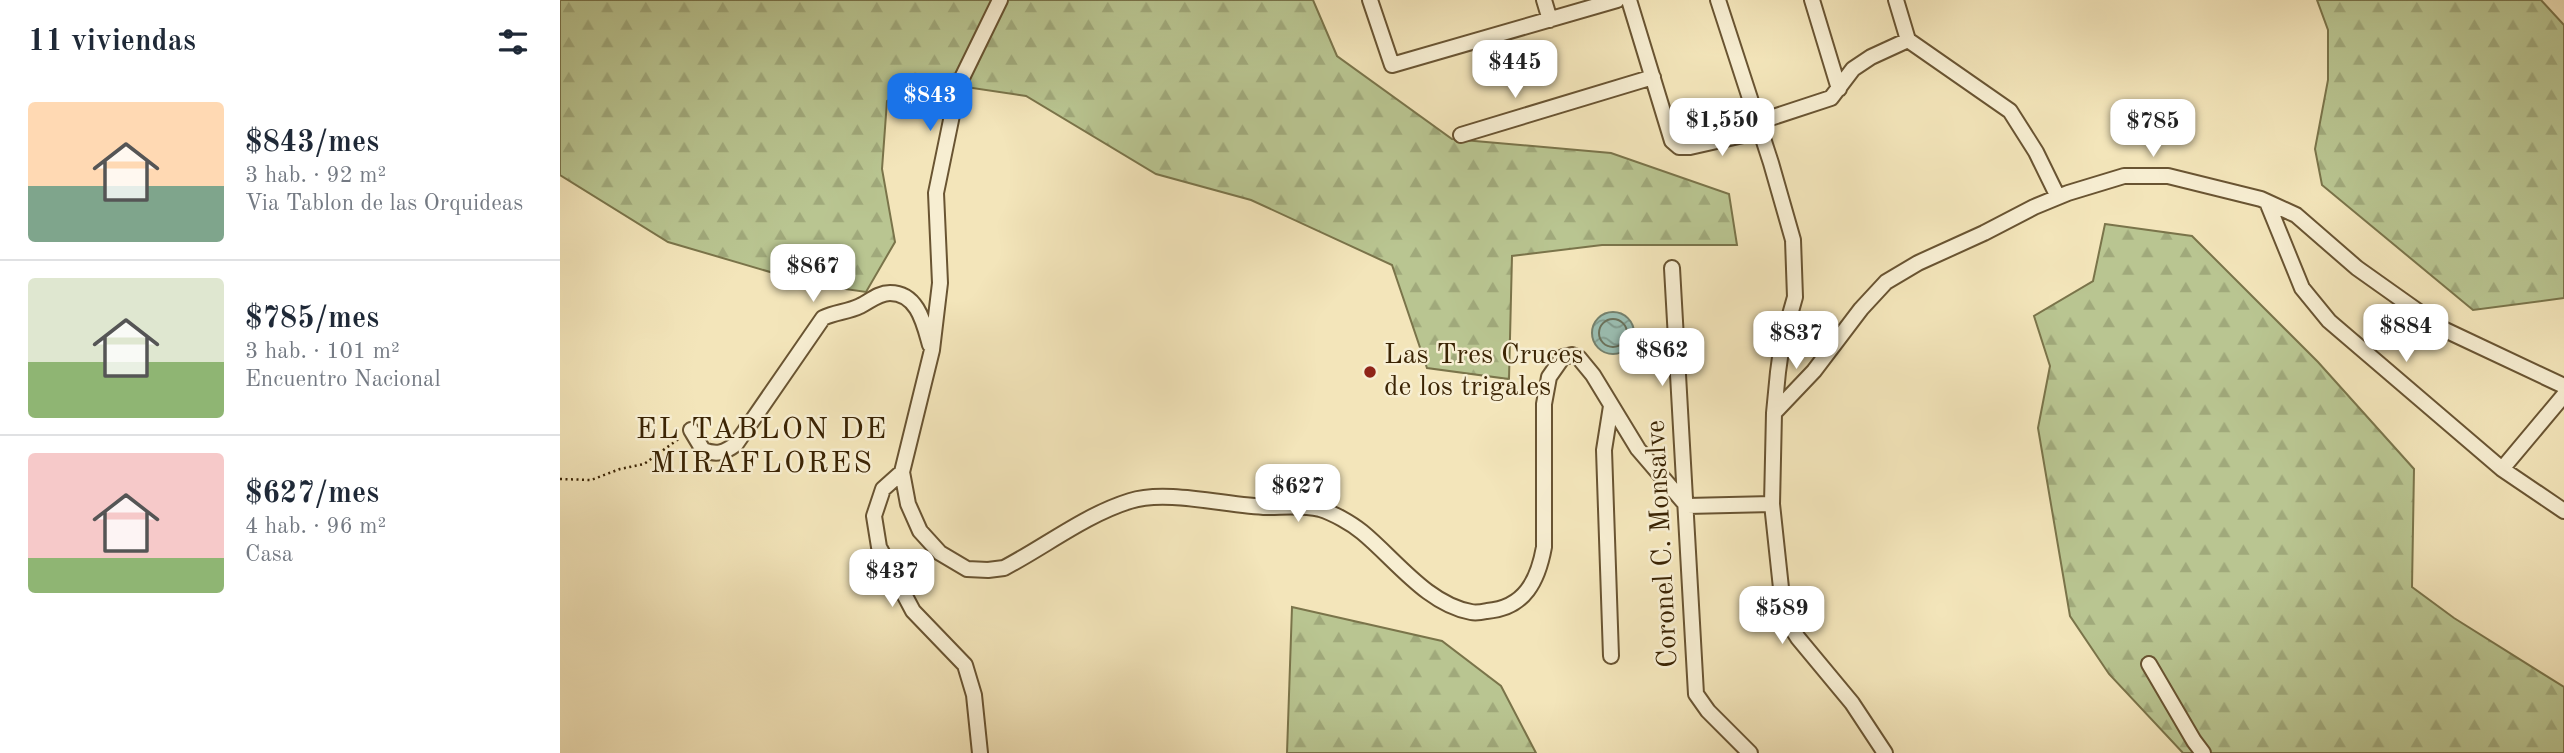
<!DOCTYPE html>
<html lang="es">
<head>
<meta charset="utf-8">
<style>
	:root { --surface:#fff; --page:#f2f2f3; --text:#1f2937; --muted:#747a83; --line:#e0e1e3; --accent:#1a73e8 }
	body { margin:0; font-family:"Old Standard TT",serif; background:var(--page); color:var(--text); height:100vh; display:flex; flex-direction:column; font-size:26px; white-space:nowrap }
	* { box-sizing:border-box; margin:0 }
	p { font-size:23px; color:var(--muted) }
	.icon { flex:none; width:38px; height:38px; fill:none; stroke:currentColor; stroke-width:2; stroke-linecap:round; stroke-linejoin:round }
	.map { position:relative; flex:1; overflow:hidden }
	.side { display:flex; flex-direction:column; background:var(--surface); width:560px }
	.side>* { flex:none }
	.price { position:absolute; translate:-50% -60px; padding:0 16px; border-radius:14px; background:#fff; color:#222; font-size:23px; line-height:46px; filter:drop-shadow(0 2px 4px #0008) }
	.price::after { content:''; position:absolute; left:50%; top:42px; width:21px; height:16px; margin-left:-10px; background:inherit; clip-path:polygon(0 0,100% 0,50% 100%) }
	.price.on { background:var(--accent); color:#fff }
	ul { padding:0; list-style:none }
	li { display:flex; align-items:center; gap:21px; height:175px; padding:0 28px }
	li+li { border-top:2px solid var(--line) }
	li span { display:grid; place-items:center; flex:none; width:196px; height:140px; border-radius:7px; color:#555 }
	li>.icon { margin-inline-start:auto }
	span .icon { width:84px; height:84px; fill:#fffc; stroke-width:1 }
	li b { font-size:30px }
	h2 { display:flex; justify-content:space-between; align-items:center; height:84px; padding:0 28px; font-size:30px }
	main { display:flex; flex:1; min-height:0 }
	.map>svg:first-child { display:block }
	.forest { fill:url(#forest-firs); stroke:#7a744a; stroke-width:2 }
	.water { fill:url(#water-waves); stroke:#75816d; stroke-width:2 }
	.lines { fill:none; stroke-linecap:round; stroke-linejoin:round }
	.shore { stroke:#6b725c; stroke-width:2 }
	.street-casing { stroke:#695432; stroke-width:18 }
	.path { stroke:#3b2404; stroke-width:2.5; stroke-dasharray:2 3.5; stroke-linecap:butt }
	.street { stroke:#f7eed2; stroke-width:14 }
	.poi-dot { fill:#8f2418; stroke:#f7eed2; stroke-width:2.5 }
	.labels { text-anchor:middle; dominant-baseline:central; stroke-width:5; stroke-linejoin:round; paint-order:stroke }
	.poi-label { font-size:28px; fill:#3b2404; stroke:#f7eed2; text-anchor:start }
	.street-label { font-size:28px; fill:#3b2404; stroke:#f7eed2 }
	.neighbourhood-label { font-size:30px; letter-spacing:2px; fill:#3b2404; stroke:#f7eed2 }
</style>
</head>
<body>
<main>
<section class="side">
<h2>11 viviendas<svg class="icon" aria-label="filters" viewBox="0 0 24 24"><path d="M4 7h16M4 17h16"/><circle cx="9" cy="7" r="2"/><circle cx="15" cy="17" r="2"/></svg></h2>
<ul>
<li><span style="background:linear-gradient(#ffd9b3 60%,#7fa58c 0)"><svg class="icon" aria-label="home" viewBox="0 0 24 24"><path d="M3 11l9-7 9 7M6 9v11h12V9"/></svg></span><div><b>$843/mes</b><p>3 hab. · 92 m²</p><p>Via Tablon de las Orquideas</p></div></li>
<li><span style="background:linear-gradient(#dfe7d0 60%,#8fb573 0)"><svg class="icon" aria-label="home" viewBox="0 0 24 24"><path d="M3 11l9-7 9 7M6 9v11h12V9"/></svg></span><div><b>$785/mes</b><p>3 hab. · 101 m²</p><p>Encuentro Nacional</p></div></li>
<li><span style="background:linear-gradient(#f6c9c9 75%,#8fb573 0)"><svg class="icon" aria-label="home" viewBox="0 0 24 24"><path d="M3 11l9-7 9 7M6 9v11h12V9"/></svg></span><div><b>$627/mes</b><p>4 hab. · 96 m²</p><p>Casa</p></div></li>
</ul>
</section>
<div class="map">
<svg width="2004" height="753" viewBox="0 0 2004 753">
	<defs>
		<pattern id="forest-firs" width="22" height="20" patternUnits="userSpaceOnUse" patternTransform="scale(1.75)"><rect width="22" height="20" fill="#b9c591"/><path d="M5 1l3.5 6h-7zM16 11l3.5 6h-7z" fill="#a0a97b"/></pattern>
		<pattern id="water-waves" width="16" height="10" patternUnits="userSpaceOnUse" patternTransform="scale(1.75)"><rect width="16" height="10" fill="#9bbfb3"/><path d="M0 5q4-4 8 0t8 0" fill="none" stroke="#809b8f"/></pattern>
	</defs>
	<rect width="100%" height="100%" fill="#f3e5ba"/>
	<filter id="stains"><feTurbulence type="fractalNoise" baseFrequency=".00286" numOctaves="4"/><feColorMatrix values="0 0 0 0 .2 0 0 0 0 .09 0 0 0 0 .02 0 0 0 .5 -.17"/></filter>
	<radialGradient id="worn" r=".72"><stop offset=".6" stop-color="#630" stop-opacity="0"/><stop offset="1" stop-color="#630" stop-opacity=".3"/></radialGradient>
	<path class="forest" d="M 0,0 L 753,0 L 777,56 L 892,139 L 1051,153 L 1169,194 L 1177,245 L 1042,245 L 952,256 L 949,379 L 867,368 L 832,265 L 691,200 L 596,174 L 466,96 L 359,80 L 327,101 L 322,169 L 335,242 L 306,292 L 251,284 L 108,242 L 0,175 Z
		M 1757,0 L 1981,0 L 2004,25 L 2004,298 L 1913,310 L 1762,185 L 1755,149 L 1768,80 L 1768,30 Z
		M 1545,224 L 1632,236 L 1758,362 L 1854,469 L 1852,587 L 1894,618 L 2004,687 L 2004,753 L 1623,753 L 1549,674 L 1510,616 L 1478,428 L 1490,366 L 1474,316 L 1533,281 Z
		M 732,607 L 882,641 L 941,686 L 976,753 L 727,753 Z"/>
	<path class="water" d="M1032 333a21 21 0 1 1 42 0a21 21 0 1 1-42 0Z"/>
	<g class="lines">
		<path class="shore" d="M1039 333a14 14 0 1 1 28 0a14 14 0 1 1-28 0Z"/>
		<g class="street-casing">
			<path id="street" d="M 440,0 L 398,86 L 376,193 L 380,283 L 372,350 L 342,472 L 348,504 L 360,531 L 380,553 L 407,569 L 428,570 L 444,568 C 486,546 525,515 570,501 C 606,489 668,506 707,507 C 724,507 743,505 760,509 C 773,513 791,523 802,532 C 835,559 867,604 911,612 C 916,613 922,612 927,611 C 965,608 978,580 984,547 L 984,404 L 989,377 L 1003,357 L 1012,355 L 1019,358 L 1033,375 L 1078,449 L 1127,506
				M 810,0 L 832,65 L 1057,0
				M 984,0 L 990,20
				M 1069,0 L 1112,141 L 1119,147 L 1130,147 L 1201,131
				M 1158,0 L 1211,163 L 1233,240 L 1235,297 L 1222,343 L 1218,372 L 1214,413 L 1212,504 L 1224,616 L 1238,638 L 1292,703 L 1325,753
				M 1252,0 L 1279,89
				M 1336,0 L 1348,40
				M 1348,40 L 1450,111 L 1476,152 L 1498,197
				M 1198,122 L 1271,98 L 1293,69 L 1311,57 L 1348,40
				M 901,135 L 1093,77
				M 1707,202 L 1742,288 L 1769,321 L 1942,469 L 2004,511
				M 1112,268 L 1136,694 L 1148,711 L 1190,753
				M 1214,413 L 1254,371 L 1301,309 L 1326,282 L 1358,263 L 1424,233 L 1474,207 L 1508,193 L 1564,176 L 1608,176 L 1701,199 L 1736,215 L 1797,268 L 1883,329 L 2004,386
				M 131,430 L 143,450 C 157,455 164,453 176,444 L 263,318 C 275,312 288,312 300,306 C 309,302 318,293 330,293 C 358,293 364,324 370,345
				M 1942,469 L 2004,395
				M 342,472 L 323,489 L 314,516 L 319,547 L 353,611 L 405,665 L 414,695 L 420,753
				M 1127,506 L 1212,504
				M 1051,656 L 1044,450 L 1051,406
				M 1589,664 L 1634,741 L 1643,753"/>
		</g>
		<path class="path" d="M 0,479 L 31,480 L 60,469 L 84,464 L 120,438"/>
		<use href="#street" class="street"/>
	</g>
	<circle class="poi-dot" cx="810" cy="372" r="7"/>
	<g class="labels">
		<g class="poi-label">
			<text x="824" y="356">Las Tres Cruces<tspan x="824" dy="32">de los trigales</tspan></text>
		</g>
		<g class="street-label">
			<text transform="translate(1103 544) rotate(-93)">Coronel C. Monsalve</text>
		</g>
		<g class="neighbourhood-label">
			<text x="202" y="430">EL TABLON DE<tspan x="202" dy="34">MIRAFLORES</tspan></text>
		</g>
	</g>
	<rect width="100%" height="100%" filter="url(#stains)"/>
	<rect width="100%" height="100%" fill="url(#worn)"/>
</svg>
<b class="price" style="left:955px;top:100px">$445</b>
<b class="price on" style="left:370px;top:133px">$843</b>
<b class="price" style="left:1162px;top:158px">$1,550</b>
<b class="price" style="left:1593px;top:159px">$785</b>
<b class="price" style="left:253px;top:304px">$867</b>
<b class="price" style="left:1846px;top:364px">$884</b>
<b class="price" style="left:1236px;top:371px">$837</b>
<b class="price" style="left:1102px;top:388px">$862</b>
<b class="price" style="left:738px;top:524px">$627</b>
<b class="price" style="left:332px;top:609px">$437</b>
<b class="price" style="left:1222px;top:646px">$589</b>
</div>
</main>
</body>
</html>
